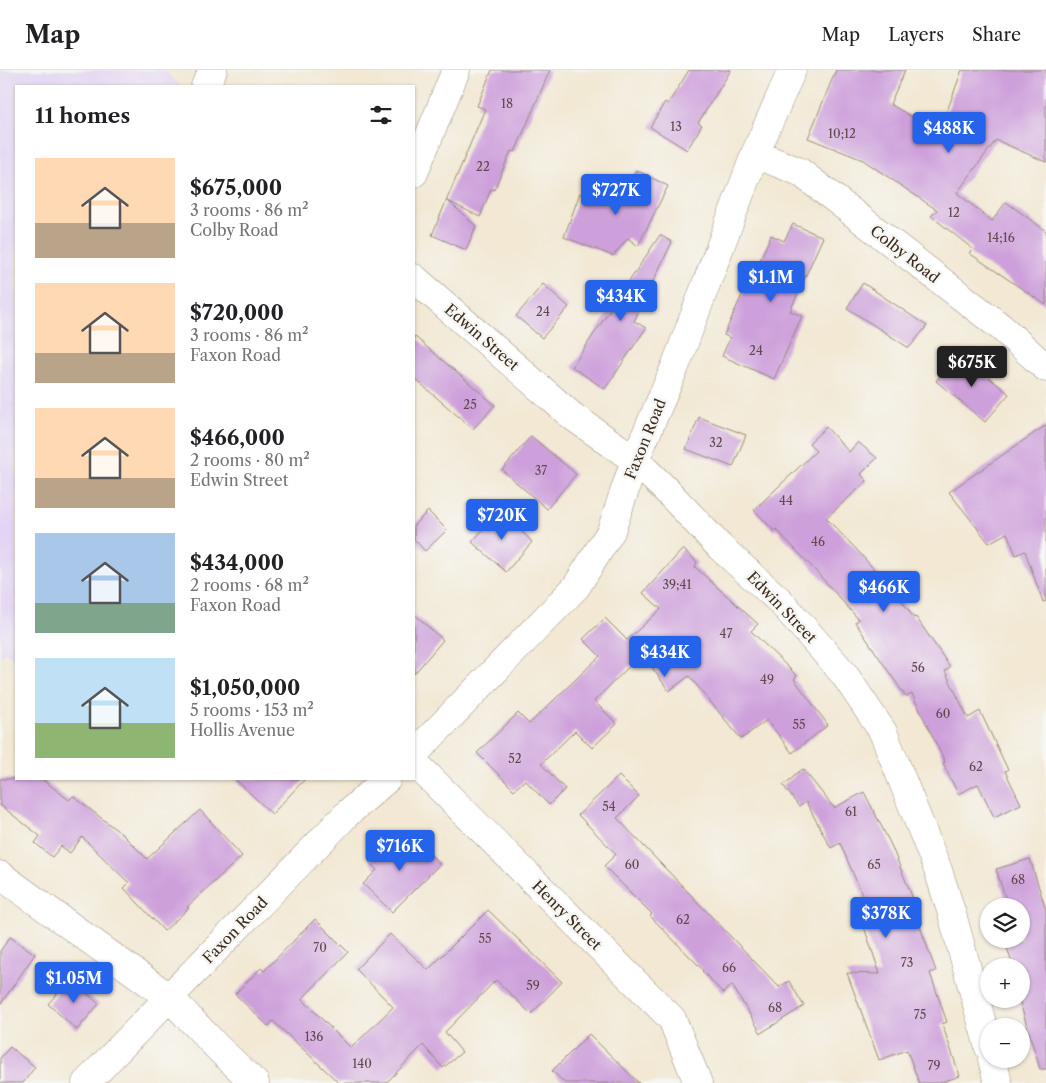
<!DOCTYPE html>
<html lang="en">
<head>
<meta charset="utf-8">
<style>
	:root { --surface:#fff; --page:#f2f2f2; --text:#202124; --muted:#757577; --line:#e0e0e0; --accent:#2563eb }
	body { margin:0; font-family:"Libre Caslon Text",serif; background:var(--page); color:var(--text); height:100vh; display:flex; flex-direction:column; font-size:19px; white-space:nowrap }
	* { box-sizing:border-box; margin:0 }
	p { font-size:16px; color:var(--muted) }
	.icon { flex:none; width:28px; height:28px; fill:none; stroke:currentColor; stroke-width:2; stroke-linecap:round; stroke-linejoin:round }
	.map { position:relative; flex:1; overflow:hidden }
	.panel { position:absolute; left:15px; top:15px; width:400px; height:695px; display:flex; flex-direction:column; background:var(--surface); border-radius:0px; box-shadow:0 1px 4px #0004 }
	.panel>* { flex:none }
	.controls { position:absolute; left:980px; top:828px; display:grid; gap:10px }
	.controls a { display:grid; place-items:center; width:50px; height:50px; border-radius:50%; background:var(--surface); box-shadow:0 1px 4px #0004; font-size:25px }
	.price { position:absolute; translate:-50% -42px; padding:0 11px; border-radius:5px; background:var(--accent); color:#fff; font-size:16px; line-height:32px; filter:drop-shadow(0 1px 2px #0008) }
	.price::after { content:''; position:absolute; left:50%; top:30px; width:15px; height:11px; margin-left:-8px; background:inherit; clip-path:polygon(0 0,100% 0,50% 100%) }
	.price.on { background:#222; color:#fff }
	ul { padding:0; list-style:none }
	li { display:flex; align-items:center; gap:15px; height:125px; padding:0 20px }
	li span { display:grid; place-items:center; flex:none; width:140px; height:100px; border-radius:0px; color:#555 }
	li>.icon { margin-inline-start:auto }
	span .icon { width:60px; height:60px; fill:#fffc; stroke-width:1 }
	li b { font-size:21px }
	h2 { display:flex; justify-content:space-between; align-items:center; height:60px; padding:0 20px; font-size:21px }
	header { display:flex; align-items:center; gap:30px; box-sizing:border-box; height:70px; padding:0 25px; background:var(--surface); border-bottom:1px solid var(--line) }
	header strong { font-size:24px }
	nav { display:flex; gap:28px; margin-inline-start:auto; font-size:18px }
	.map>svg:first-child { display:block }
	.built { fill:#e2d4f3 }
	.building { fill:#cda0db }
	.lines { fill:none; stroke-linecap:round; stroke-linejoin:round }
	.minor-casing { stroke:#968978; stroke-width:29 }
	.minor { stroke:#fff; stroke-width:28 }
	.labels { text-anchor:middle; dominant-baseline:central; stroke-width:5; stroke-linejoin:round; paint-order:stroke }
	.number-label { font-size:12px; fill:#60484d }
	.street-label { font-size:15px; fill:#3b2a1e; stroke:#f6f6f2 }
</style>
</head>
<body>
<header>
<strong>Map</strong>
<nav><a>Map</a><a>Layers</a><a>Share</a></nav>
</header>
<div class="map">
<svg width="1046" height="1013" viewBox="0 0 1046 1013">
	<rect width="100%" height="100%" fill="#f6f6f2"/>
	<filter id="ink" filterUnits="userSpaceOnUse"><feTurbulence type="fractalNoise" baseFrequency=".02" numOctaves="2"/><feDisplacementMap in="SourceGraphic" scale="10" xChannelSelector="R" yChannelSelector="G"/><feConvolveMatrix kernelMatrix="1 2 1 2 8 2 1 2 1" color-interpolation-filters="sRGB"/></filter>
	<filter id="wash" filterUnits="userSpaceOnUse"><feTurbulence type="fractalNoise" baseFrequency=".0096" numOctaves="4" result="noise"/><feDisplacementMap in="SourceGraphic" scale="20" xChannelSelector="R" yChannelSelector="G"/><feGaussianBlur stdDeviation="1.12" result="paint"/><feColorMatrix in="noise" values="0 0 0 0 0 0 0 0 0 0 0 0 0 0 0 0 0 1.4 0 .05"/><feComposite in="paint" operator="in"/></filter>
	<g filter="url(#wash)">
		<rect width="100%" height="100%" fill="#f2e8d3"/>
		<path class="built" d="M 0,0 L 163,0 L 179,14 L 178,16 L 16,16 L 16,590 L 5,582 L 0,588 Z"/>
		<g id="blocks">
			<path class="building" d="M 492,0 L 550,0 L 515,82 L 511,81 L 494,120 L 491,119 L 480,147 L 448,131 L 476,156 L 466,180 L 432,165 L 485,39 L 477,36 Z
				M 689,0 L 731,0 L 698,53 L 702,55 L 687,80 L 650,57 L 665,32 L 668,34 Z
				M 836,0 L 905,0 L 890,34 L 939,63 L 962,0 L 1046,0 L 1046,92 L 996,70 L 957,123 L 992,151 L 1006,132 L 1046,161 L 1046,235 L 969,183 L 973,179 L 931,146 L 937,140 L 863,90 L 808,68 Z
				M 636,100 L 668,116 L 638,176 L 628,168 L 613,186 L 564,167 L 580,123 L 617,138 Z
				M 793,154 L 823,167 L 790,241 L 802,246 L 774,309 L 722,286 L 730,268 L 724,265 L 751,205 L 753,206 L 771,165 L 784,171 Z
				M 660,165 L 672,172 L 634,251 L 646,258 L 605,319 L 572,297 Z
				M 863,213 L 927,256 L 909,278 L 847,238 Z
				M 543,214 L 569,237 L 542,268 L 516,246 Z
				M 414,266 L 495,335 L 473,359 L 414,308 Z
				M 959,283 L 1009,324 L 985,352 L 936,311 Z
				M 699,347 L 746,365 L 733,397 L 686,379 Z
				M 1046,355 L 1046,531 L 1043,532 L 1025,481 L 1016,485 L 1007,463 L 989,473 L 949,422 Z
				M 826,357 L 849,382 L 858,372 L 877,388 L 861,404 L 867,411 L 826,448 L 857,480 L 902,531 L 914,548 L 916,547 L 950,597 L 945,601 L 968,648 L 980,641 L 1008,700 L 1005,701 L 1021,734 L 994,747 L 978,714 L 958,724 L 943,693 L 945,692 L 912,624 L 906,627 L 855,552 L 859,550 L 814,499 L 776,459 L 774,461 L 754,440 L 816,381 L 809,373 Z
				M 531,366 L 576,404 L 547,439 L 502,400 Z
				M 501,440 L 532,472 L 506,502 L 472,472 Z
				M 428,441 L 447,460 L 425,481 L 414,469 L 414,455 Z
				M 683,479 L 697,492 L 695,497 L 758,554 L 751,561 L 797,606 L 794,609 L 828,655 L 792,683 L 767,650 L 741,669 L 689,606 L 669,621 L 642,584 L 594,631 L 617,654 L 592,678 L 575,661 L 541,694 L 565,719 L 549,735 L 525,710 L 514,720 L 477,683 L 518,643 L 529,654 L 600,586 L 583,569 L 605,548 L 627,570 L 661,539 L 643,523 Z
				M 414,544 L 443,570 L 414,604 Z
				M 803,699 L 834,738 L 864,722 L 891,775 L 912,826 L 922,853 L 919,854 L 936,901 L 930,903 L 947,952 L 942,954 L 960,1006 L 939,1013 L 919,1013 L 907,980 L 879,990 L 847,903 L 880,904 L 858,839 L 867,836 L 840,773 L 831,778 L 806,732 L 799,737 L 783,715 L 794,707 L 793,706 Z
				M 619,706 L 639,726 L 617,748 L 779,917 L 789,911 L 804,936 L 761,963 L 732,915 L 723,923 L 702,901 L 703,900 L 650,846 L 652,844 L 604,796 L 616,784 L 578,745 Z
				M 0,709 L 42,709 L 69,730 L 73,726 L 123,765 L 147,789 L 200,740 L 242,786 L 187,837 L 189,838 L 164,861 L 124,818 L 129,813 L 82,767 L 70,783 L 61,776 L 52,787 L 35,773 L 40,766 L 0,735 Z
				M 235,709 L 305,709 L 272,744 Z
				M 411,765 L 440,794 L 392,842 L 363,814 L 377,800 L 369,792 L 388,774 L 395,781 Z
				M 1030,789 L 1046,840 L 1046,999 L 1040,999 L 1019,929 L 1023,929 L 1021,896 L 1013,896 L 1004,869 L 1021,869 L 1021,836 L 1008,836 L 996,799 Z
				M 488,840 L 562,912 L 531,944 L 496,910 L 445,962 L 462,982 L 443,998 L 423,975 L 386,1013 L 339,1013 L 273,951 L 268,956 L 235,924 L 261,898 L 264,901 L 315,849 L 348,882 L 302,929 L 351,978 L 393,937 L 356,899 L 390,864 L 428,900 Z
				M 10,867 L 35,884 L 0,935 L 0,881 Z
				M 70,909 L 99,934 L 77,960 L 48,934 Z
				M 589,964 L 639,1013 L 565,1013 L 552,1001 Z
				M 10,977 L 35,997 L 23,1013 L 0,1013 L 0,988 Z"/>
		</g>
	</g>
	<g filter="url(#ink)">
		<use href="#blocks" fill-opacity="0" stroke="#968978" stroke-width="1"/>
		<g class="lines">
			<g class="minor-casing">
				<path id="minor" d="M 205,16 L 213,0
					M 755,84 L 800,102 L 1002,258 L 1046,298
					M 414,103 L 456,0
					M 414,208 L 572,346 L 635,390 L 669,423 L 720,477 L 781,532 L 844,604 L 883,662 L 938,800 L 952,844 L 989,978
					M 414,684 L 576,517 L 611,461 L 635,390 L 675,297 L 755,84 L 792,0
					M 414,692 L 672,949 L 698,1013
					M 0,805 L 170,928 L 219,979 L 255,1013
					M 992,989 L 998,1013
					M 86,1013 L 348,743 L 387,709"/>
			</g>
			<use href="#minor" class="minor"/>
		</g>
	</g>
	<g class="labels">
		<g class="number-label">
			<text x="507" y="33">18</text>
			<text x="676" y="56">13</text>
			<text x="842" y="63">10;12</text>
			<text x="483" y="96">22</text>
			<text x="954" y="142">12</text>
			<text x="1001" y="167">14;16</text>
			<text x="543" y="241">24</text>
			<text x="756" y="280">24</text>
			<text x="470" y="334">25</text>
			<text x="716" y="372">32</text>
			<text x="541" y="400">37</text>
			<text x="786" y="430">44</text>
			<text x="818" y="471">46</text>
			<text x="677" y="514">39;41</text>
			<text x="726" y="563">47</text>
			<text x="918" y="597">56</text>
			<text x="767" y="609">49</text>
			<text x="943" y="643">60</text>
			<text x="799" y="654">55</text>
			<text x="515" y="688">52</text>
			<text x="976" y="696">62</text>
			<text x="609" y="736">54</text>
			<text x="851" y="741">61</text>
			<text x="632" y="794">60</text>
			<text x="874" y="794">65</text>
			<text x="1018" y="809">68</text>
			<text x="683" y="849">62</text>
			<text x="485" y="868">55</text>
			<text x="320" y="877">70</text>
			<text x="907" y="892">73</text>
			<text x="729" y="897">66</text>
			<text x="533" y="915">59</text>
			<text x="775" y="937">68</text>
			<text x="920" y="944">75</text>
			<text x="314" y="966">136</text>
			<text x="362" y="993">140</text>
			<text x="934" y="995">79</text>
		</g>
		<g class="street-label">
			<text transform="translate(905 184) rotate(38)">Colby Road</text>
			<text transform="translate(482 267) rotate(41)">Edwin Street</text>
			<text transform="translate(645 369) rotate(-68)">Faxon Road</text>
			<text transform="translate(782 537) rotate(46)">Edwin Street</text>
			<text transform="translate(567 845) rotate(45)">Henry Street</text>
			<text transform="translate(235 860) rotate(-46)">Faxon Road</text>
		</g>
	</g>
</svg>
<div class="controls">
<a><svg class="icon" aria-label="layers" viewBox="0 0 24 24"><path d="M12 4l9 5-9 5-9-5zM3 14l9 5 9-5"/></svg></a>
<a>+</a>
<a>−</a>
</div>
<b class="price" style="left:949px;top:84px">$488K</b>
<b class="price" style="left:616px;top:146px">$727K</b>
<b class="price" style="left:771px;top:233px">$1.1M</b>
<b class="price" style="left:621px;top:252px">$434K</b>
<b class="price on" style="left:972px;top:318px">$675K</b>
<b class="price" style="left:502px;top:471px">$720K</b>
<b class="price" style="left:884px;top:543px">$466K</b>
<b class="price" style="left:665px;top:608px">$434K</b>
<b class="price" style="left:400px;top:802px">$716K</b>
<b class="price" style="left:886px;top:869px">$378K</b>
<b class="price" style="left:74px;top:934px">$1.05M</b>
<section class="panel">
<h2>11 homes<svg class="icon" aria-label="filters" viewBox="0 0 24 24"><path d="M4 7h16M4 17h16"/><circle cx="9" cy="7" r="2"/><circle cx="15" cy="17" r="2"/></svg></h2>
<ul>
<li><span style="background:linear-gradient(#ffd9b3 65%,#b9a48a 0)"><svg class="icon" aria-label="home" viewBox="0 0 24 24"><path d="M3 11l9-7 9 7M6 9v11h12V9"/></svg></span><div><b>$675,000</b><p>3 rooms · 86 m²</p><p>Colby Road</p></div></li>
<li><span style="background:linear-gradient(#ffd9b3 70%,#b9a48a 0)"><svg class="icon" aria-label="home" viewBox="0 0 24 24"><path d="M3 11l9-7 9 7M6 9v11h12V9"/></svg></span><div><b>$720,000</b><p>3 rooms · 86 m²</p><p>Faxon Road</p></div></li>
<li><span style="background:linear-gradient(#ffd9b3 70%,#b9a48a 0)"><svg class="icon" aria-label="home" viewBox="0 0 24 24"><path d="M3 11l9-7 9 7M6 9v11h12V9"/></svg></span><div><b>$466,000</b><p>2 rooms · 80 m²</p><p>Edwin Street</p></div></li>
<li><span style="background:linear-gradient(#a9c7e8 70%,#7fa58c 0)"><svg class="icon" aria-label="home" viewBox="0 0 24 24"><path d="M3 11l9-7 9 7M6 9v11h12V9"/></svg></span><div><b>$434,000</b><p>2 rooms · 68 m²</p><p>Faxon Road</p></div></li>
<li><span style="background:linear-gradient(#bfe0f5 65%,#8fb573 0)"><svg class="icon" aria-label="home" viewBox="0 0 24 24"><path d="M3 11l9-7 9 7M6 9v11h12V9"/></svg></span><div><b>$1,050,000</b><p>5 rooms · 153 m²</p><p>Hollis Avenue</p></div></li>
</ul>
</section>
</div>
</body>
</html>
